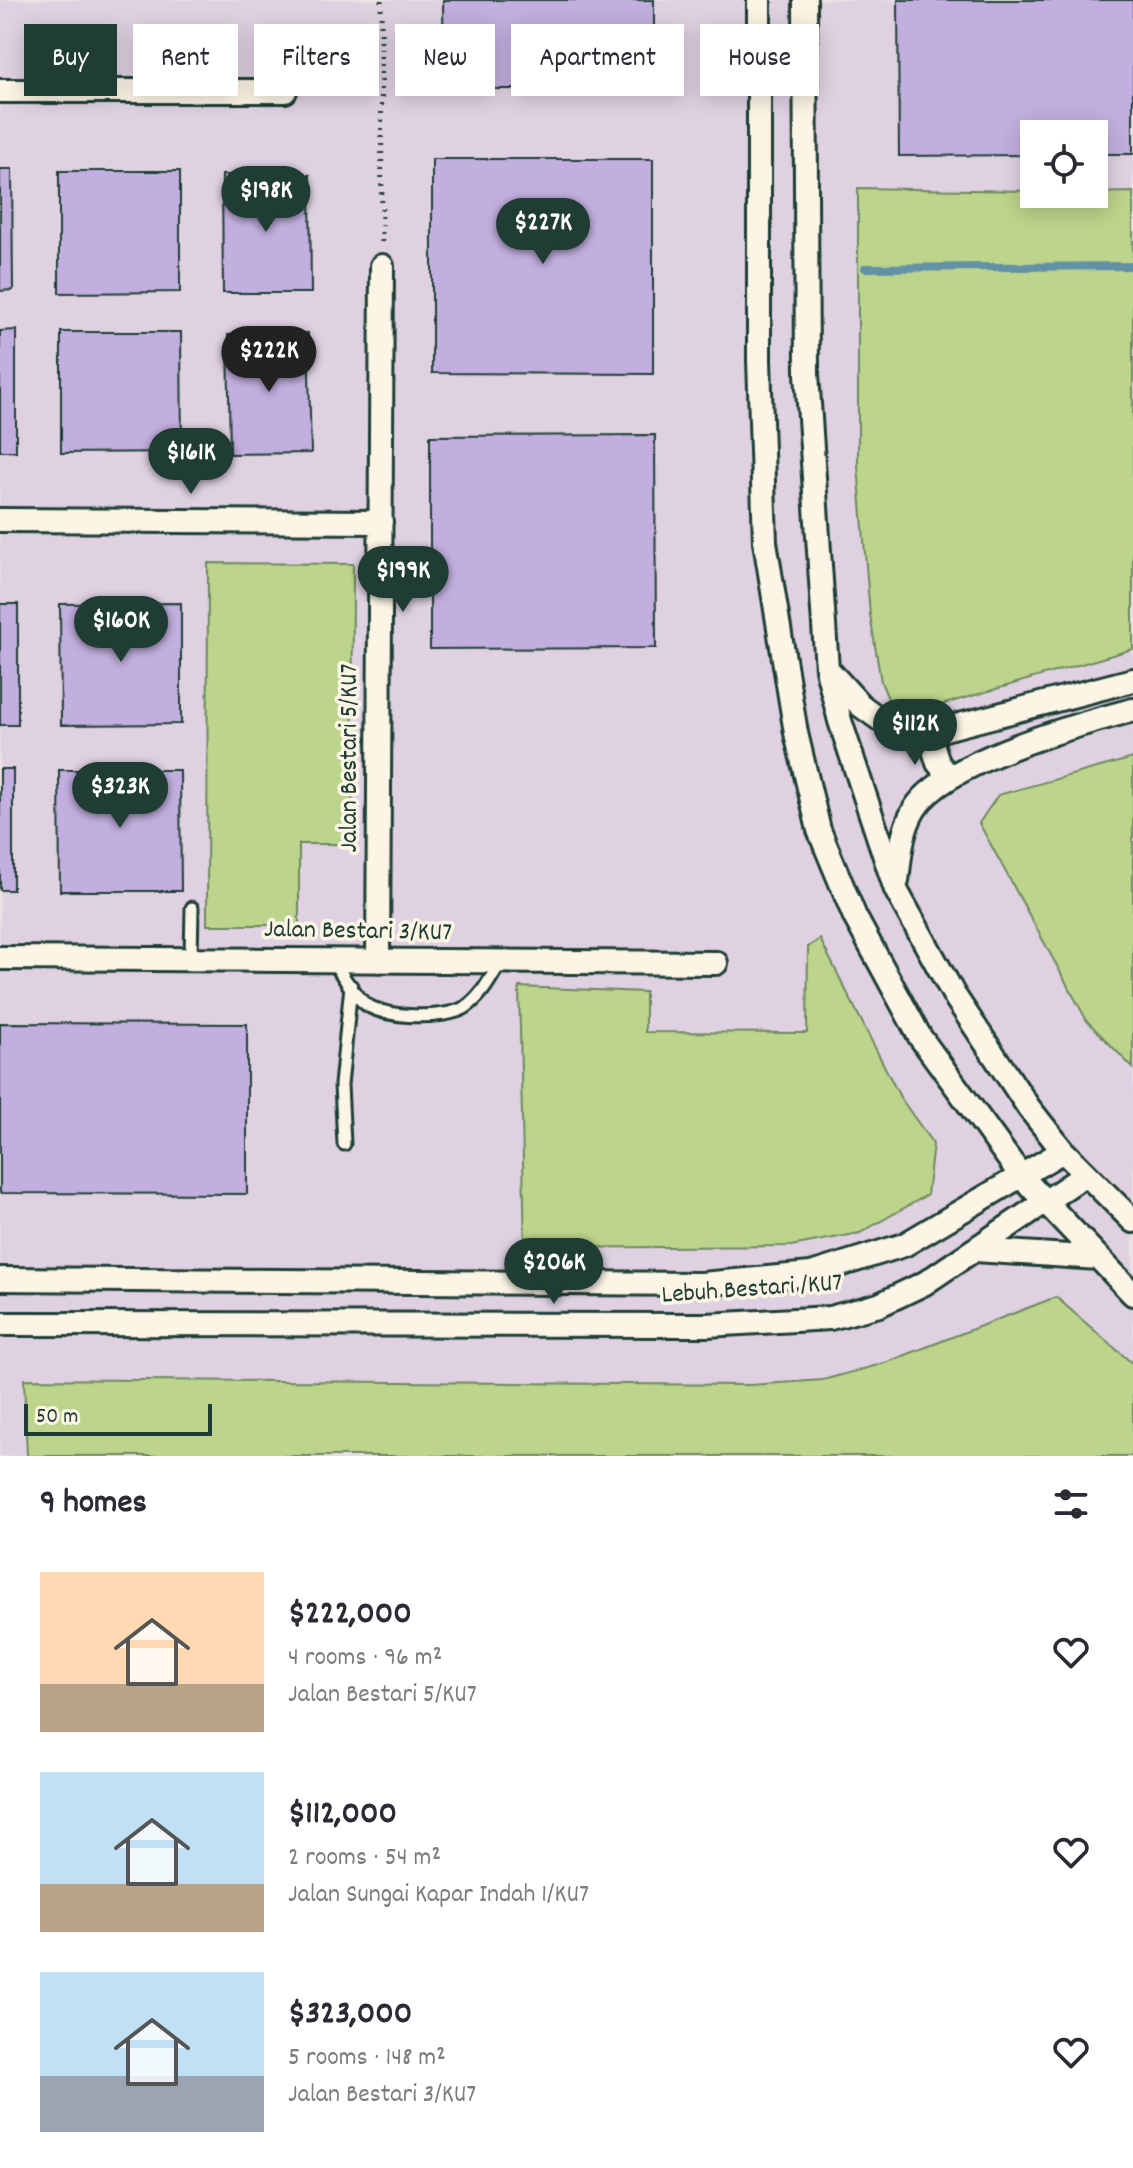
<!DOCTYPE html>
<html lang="en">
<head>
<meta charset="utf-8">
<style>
	:root { --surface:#fff; --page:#f2f2f3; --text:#2b2b33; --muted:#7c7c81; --accent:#1f3d34 }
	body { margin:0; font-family:Dekko,sans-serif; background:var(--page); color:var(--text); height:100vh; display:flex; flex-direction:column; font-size:30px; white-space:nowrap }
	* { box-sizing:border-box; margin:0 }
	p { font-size:26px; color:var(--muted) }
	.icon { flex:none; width:44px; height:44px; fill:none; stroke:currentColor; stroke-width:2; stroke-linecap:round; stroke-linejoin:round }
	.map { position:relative; height:1456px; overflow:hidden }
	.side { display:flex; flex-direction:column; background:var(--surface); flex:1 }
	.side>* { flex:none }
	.top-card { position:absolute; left:24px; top:24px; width:1086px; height:72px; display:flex; gap:16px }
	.fabs { position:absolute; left:1020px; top:120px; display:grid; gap:16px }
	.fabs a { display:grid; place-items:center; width:88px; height:88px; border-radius:0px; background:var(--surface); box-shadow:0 4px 20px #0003; font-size:40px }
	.scale { position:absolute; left:24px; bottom:20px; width:188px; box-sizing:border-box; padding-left:8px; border:4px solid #1f3d34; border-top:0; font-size:22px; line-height:28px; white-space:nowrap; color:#1f3d34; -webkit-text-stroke:6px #fcf5e5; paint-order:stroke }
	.price { position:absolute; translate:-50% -68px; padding:0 18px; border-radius:28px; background:var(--accent); color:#fff; font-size:26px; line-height:52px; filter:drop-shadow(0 2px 4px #0008) }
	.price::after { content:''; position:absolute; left:50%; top:48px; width:24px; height:18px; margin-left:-12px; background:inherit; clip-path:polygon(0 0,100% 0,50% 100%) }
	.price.current { background:#222; color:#fff }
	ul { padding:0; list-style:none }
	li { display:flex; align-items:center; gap:24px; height:200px; padding:0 40px }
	li span { display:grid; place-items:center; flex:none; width:224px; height:160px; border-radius:0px; color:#555 }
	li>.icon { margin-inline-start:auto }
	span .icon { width:96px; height:96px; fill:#fffc; stroke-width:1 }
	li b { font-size:34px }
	h2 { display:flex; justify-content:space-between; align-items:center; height:96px; padding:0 40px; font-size:34px }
	.tag { padding:0 28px; border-radius:0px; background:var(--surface); box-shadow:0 4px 20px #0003; font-size:28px; line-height:72px }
	.tag.current { background:var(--accent); color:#fff }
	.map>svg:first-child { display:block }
	.built { fill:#dfd1e2; fill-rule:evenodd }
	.green { fill:#bcd48b; stroke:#6e8860; stroke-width:2 }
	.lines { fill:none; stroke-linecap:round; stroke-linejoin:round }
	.stream { stroke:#6491a5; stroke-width:8 }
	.building { fill:#c3afdf; stroke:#1f3d34; stroke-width:2 }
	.service-casing { stroke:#1f3d34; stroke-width:17 }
	.minor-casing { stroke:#1f3d34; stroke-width:28 }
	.path { stroke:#1f3d34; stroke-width:5; stroke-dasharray:2 6; stroke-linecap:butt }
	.service { stroke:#fcf5e5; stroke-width:11 }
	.minor { stroke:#fcf5e5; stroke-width:22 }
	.labels { text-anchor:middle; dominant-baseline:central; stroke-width:7; stroke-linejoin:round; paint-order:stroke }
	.street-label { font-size:26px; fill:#1f3d34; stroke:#fcf5e5 }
</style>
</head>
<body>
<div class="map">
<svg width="1133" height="1456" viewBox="0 0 1133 1456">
	<rect width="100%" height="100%" fill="#ebe0e3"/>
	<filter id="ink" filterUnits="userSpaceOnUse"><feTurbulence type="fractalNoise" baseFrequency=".0125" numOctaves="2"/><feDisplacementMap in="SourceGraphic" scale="16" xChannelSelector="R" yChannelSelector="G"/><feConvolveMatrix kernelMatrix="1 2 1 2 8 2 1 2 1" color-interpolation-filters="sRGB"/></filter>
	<g filter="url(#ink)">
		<path class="built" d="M 0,0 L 1133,0 L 1133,1456 L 0,1456 ZM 1034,134 L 1094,134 L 1094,194 L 1034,194 Z"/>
		<path class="green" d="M 858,188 L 1034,191 L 1034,194 L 1133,192 L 1133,649 L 931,708 L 889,701 L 881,682 L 870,615 L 858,466 Z
			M 208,563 L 353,564 L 352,844 L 299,844 L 299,925 L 207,925 Z
			M 1133,758 L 1133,1068 L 1087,1021 L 979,823 L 998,795 Z
			M 820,939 L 900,1097 L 933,1144 L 927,1195 L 860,1233 L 791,1246 L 525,1248 L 519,987 L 645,992 L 645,1032 L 807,1033 L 808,947 Z
			M 1056,1297 L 1133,1364 L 1133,1456 L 27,1456 L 24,1379 L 749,1385 L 823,1380 L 885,1363 Z"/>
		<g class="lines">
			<path class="stream" d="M 865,268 L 1133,266"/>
		</g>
		<path class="building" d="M 443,0 L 654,0 L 654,89 L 444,89 Z
			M 898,0 L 1133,0 L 1133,154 L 1094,154 L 1094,134 L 1034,134 L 1034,155 L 899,156 Z
			M 432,159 L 653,159 L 653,374 L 432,373 Z
			M 0,169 L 12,169 L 13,290 L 0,291 Z
			M 59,171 L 180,171 L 180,292 L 59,293 Z
			M 222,175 L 310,175 L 311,293 L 223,293 Z
			M 16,330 L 16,451 L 0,451 L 0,331 Z
			M 61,332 L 181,332 L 182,452 L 61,453 Z
			M 308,333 L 311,453 L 230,454 L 228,335 Z
			M 655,435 L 656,648 L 430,649 L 430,436 Z
			M 181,603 L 181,724 L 61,725 L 60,604 Z
			M 0,604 L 18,604 L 18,725 L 0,725 Z
			M 0,769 L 13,769 L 13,890 L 0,890 Z
			M 59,770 L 180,770 L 181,891 L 60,891 Z
			M 0,1023 L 247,1024 L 247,1194 L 0,1193 Z"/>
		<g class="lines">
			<g class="service-casing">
				<path id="service" d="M 191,958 L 192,908
					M 333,961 C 342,974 351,991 363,1002 C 381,1019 445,1020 466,1007 C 482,996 490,979 500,963
					M 344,1144 L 341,1085 L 351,986"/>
			</g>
			<g class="minor-casing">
				<path id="minor" d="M 759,0 L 759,360 L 765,542 L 796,733 L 819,830 L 855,917 L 920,1037 L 1022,1177 L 1133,1294
					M 805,0 L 807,374 L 827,669 L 840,721 L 896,890 L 954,995 L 1029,1108 L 1063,1151 L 1133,1221
					M 0,91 L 285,91
					M 0,520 L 381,522
					M 831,673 L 860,705 L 892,728 L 929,733 L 1133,680
					M 929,733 L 938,763 L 949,776
					M 897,881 C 900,857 901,832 914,810 C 942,762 1079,724 1133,710
					M 0,958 L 716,963
					M 378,961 L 382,266
					M 975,1250 L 1099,1258
					M 0,1279 L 702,1284 L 811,1274 L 904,1245 L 1063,1151
					M 0,1324 L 707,1325 L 830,1318 L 879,1305 L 925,1283 L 1086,1174"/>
			</g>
			<path class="path" d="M 381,0 L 382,245"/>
			<use href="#service" class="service"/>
			<use href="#minor" class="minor"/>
		</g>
	</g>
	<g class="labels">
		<g class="street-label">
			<text transform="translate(350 758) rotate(-90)">Jalan Bestari 5/KU7</text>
			<text transform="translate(358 932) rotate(1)">Jalan Bestari 3/KU7</text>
			<text transform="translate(752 1290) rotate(-4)">Lebuh Bestari /KU7</text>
		</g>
	</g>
</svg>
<div class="fabs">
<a><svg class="icon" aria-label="locate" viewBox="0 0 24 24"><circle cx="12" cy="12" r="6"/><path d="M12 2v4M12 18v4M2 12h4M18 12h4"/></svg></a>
</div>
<div class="scale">50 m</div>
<b class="price" style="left:266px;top:234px">$198K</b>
<b class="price" style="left:543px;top:266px">$227K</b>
<b class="price current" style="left:269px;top:394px">$222K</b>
<b class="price" style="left:191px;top:496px">$161K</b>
<b class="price" style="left:403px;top:614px">$199K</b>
<b class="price" style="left:121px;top:664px">$160K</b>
<b class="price" style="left:915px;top:767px">$112K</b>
<b class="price" style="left:120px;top:830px">$323K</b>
<b class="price" style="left:554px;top:1306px">$206K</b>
<div class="top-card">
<a class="tag current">Buy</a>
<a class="tag">Rent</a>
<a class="tag">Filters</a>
<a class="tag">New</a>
<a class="tag">Apartment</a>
<a class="tag">House</a>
</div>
</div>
<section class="side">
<h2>9 homes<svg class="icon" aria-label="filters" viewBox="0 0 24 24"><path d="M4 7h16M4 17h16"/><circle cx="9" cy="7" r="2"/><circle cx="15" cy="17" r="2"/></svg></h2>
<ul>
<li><span style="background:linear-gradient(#ffd9b3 70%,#b9a48a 0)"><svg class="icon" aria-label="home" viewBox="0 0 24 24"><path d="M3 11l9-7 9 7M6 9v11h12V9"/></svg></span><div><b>$222,000</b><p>4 rooms · 96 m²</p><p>Jalan Bestari 5/KU7</p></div><svg class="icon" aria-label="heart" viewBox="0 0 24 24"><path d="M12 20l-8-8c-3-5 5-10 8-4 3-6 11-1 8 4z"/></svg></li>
<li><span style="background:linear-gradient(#bfe0f5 70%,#b9a48a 0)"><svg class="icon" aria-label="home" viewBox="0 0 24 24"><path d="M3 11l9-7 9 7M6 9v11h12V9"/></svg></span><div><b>$112,000</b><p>2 rooms · 54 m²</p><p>Jalan Sungai Kapar Indah 1/KU7</p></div><svg class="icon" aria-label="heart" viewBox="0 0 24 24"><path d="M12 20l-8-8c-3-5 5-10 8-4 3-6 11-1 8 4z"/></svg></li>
<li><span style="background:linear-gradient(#bfe0f5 65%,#9aa5b1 0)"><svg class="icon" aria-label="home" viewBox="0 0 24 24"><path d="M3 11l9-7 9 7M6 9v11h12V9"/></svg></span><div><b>$323,000</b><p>5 rooms · 148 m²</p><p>Jalan Bestari 3/KU7</p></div><svg class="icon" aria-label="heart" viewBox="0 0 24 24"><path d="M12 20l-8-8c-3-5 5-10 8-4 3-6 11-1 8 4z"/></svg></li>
</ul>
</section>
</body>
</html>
